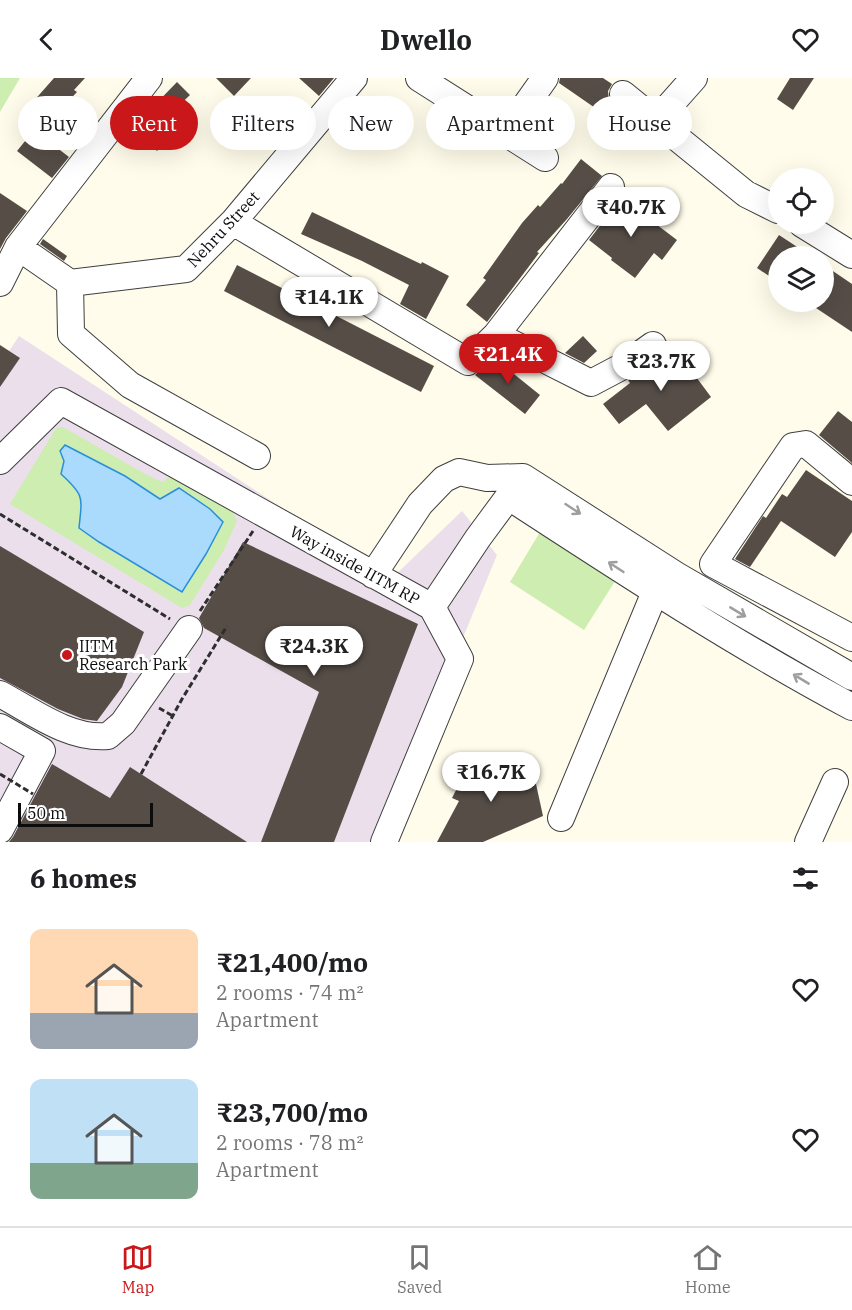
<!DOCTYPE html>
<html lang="en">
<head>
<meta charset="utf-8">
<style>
	:root { --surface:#fff; --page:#f2f2f2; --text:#202124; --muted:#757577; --line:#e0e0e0; --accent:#c9171a }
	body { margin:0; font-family:"IBM Plex Serif",serif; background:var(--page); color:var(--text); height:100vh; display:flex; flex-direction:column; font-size:22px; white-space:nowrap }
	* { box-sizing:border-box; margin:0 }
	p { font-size:20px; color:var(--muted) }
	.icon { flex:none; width:33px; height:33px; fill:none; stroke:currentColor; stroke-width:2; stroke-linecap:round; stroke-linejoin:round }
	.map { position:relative; height:764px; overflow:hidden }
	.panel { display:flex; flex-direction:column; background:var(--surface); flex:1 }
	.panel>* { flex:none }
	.guide { position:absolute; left:18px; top:18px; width:816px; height:54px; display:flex; gap:12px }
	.controls { position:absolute; left:768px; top:90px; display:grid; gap:12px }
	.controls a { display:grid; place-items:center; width:66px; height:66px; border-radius:50%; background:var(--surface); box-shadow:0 6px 24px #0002; font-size:30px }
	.scale { position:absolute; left:18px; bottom:15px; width:135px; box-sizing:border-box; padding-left:6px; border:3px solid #0c0c0c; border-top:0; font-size:16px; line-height:21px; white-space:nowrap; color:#0c0c0c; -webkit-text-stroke:4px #fff; paint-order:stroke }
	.price { position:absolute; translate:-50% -51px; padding:0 14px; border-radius:21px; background:#fff; color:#222; font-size:20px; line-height:39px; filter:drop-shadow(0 2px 3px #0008) }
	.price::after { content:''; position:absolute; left:50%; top:36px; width:18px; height:14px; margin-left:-9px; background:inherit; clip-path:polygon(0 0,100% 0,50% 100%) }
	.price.current { background:var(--accent); color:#fff }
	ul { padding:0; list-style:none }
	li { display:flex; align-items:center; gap:18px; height:150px; padding:0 30px }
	li span { display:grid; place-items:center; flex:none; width:168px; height:120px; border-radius:12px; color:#555 }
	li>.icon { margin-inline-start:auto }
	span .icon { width:72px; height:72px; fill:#fffc; stroke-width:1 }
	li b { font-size:26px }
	h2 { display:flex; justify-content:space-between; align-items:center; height:72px; padding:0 30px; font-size:26px }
	.pill { padding:0 21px; border-radius:27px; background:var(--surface); box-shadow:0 6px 24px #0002; font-size:21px; line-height:54px }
	.pill.current { background:var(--accent); color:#fff }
	header { display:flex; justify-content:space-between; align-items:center; height:78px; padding:0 30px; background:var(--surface); font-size:27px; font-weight:700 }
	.dock { display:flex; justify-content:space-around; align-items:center; height:84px; border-top:2px solid var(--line); background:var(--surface); font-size:16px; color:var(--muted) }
	.dock a { display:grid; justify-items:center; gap:3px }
	.dock .current { color:var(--accent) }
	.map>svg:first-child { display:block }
	.industrial { fill:#ebdfec }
	.green { fill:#ceedb1 }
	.water { fill:#aadbfc; stroke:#2a8fda; stroke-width:1.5 }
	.building { fill:#564d47 }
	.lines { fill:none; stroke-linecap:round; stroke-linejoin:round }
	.minor-casing { stroke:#3f3f3f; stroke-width:28 }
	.path { stroke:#2e2e2e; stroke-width:3; stroke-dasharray:6 3; stroke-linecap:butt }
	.minor { stroke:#fff; stroke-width:26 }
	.path-bridge { stroke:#2e2e2e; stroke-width:3; stroke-dasharray:6 3; stroke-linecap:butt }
	.oneway { stroke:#9e9e9e }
	.poi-dot { fill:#c9171a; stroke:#fff; stroke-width:2 }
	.labels { text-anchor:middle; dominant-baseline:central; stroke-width:6; stroke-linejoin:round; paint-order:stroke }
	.street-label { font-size:16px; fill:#0c0c0c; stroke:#fff }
	.poi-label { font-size:16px; fill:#0c0c0c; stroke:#fff; text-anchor:start }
</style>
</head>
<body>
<header><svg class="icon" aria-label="back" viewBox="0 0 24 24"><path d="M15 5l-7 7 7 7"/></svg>Dwello<svg class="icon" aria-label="heart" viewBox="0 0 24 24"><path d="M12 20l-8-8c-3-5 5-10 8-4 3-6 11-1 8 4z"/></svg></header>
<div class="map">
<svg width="852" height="764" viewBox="0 0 852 764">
	<rect width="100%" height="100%" fill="#fffceb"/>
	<path class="industrial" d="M 19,258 L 391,501 L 462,433 L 497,477 L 379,764 L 0,764 L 0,287 Z"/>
	<path class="green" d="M 0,0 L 20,0 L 0,34 Z
		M 63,349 L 147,397 L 163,404 L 174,394 L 229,426 L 237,443 L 224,472 L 190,527 L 182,530 L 10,426 L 56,350 Z
		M 540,454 L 617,500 L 584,552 L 510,504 Z"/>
	<path class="water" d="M 65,367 L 125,398 L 160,421 L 179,410 L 210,431 L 223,444 L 206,476 L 182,514 L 99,464 L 79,450 C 82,419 85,418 61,396 L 64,383 L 60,373 Z"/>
	<path class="building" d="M 54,0 L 85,0 L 74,12 L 77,14 L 61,31 L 59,30 L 42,49 L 29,37 L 36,29 L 32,25 Z
		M 216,0 L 251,0 L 234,18 Z
		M 299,0 L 334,0 L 319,18 Z
		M 560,0 L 603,0 L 612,6 L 608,13 L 609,22 L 601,34 L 559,5 Z
		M 790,0 L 814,0 L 793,32 L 777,21 Z
		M 177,4 L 190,17 L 171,35 L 183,46 L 157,73 L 145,61 L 156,50 L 144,38 Z
		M 34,52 L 69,79 L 52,100 L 17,73 Z
		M 581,81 L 602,98 L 567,141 L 537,174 L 539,175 L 487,244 L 466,227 L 486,202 L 483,200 L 522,145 L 538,127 L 540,129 L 561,105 L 562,106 Z
		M 0,115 L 27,133 L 6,160 L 0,171 Z
		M 623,118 L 646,135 L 644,137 L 677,162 L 662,182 L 654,175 L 635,200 L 611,182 L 612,180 L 589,162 Z
		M 312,134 L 421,186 L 422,184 L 449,198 L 426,241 L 400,226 L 409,207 L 362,183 L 301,156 Z
		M 779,157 L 811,178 L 778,178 L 778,204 L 757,190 Z
		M 43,161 L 67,178 L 64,183 L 40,166 Z
		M 237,187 L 434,288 L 421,314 L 224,213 Z
		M 824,187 L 852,206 L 852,254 L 807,224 L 824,224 Z
		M 583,258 L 597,273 L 584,285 L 565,275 Z
		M 670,264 L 711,319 L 668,353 L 646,326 L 619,346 L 603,326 L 630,305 L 628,302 L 662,279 Z
		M 0,267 L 20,280 L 0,309 Z
		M 494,280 L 540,317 L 525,336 L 475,297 Z
		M 838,333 L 852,344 L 852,385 L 819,357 Z
		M 806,392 L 852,423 L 852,454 L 835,479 L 781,443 L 750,489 L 735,481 L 763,438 L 766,440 L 782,416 L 787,419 Z
		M 243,464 L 418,546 L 334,764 L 261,764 L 319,614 L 204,550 L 199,540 Z
		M 0,468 L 144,554 L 122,609 L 97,643 L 83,641 L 58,631 L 0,600 Z
		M 475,675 L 536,706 L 543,738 L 483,764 L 437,764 L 459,723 L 452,720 Z
		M 52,686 L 110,720 L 130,689 L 247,764 L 9,764 L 13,759 Z"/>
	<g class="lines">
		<g class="minor-casing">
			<path id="minor" d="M 419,0 L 545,80
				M 623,16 L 746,116 L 778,132
				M 647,53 L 694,0
				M 506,55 L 545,0
				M 233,144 L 468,284 L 496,257 L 611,109
				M 802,146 L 852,177
				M 18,169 L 70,205 L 186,191 L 233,144 L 354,0
				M 0,205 L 18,169 L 149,0
				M 70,205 L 71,256 L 130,307 L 257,378
				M 496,257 L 591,305 L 625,287 L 653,267
				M 0,383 L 61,323 L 432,529 L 478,460 L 523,399
				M 852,404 L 806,366 L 793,368 L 713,486 L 852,560
				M 509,419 C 621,492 734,566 852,629
				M 373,497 L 420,426 L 444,401 L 459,394 L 487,400 L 523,399 L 676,497 L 852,599
				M 0,616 C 32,633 70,662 108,658 L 123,645 L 189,551
				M 0,649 L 42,673 L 0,752
				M 561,740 L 655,514 L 664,501
				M 384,764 L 460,581 L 432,529
				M 808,764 L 835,704"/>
		</g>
		<path class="path" d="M 0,436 L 170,541
			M 200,533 L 253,453
			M 159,630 L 173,638
			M 141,696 L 182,621 L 227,548"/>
		<use href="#minor" class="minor"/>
		<path class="path-bridge" d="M 0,696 L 33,716"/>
	</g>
	<defs><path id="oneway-shaft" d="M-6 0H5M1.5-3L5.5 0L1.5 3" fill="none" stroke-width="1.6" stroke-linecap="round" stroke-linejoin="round" transform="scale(1.5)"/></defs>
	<g class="oneway">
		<use href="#oneway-shaft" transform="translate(573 431) rotate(33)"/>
		<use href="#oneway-shaft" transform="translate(616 489) rotate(-147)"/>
		<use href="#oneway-shaft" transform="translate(738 534) rotate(31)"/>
		<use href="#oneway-shaft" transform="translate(801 601) rotate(-149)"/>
	</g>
	<circle class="poi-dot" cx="67" cy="577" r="6"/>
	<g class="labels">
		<g class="street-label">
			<text transform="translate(223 151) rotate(-47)">Nehru Street</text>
			<text transform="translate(355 487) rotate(29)">Way inside IITM RP</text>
		</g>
		<g class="poi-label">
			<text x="79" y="568">IITM<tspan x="79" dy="18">Research Park</tspan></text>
		</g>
	</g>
</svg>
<div class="controls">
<a><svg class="icon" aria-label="locate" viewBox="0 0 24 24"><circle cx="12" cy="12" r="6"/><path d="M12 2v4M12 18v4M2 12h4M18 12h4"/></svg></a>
<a><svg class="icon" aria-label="layers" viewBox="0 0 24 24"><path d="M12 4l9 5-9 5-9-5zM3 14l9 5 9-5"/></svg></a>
</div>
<div class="scale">50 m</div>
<b class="price" style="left:631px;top:160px">₹40.7K</b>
<b class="price" style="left:329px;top:250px">₹14.1K</b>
<b class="price current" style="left:508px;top:307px">₹21.4K</b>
<b class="price" style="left:661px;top:314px">₹23.7K</b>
<b class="price" style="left:314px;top:599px">₹24.3K</b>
<b class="price" style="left:491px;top:725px">₹16.7K</b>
<div class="guide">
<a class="pill">Buy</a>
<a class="pill current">Rent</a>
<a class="pill">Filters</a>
<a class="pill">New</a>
<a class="pill">Apartment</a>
<a class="pill">House</a>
</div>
</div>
<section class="panel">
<h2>6 homes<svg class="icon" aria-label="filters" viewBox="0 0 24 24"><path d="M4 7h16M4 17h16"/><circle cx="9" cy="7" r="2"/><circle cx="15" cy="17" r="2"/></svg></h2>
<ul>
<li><span style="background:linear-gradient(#ffd9b3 70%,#9aa5b1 0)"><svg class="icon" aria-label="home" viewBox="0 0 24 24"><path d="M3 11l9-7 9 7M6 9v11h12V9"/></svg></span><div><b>₹21,400/mo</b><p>2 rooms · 74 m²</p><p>Apartment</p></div><svg class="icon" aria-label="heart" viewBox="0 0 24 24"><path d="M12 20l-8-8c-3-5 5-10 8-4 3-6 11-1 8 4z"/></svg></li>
<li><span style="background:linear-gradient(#bfe0f5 70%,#7fa58c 0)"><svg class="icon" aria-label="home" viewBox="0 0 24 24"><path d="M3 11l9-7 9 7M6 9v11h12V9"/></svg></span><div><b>₹23,700/mo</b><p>2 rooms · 78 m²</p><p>Apartment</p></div><svg class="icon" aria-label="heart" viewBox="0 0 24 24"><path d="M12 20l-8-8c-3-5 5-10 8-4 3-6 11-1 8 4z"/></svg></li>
</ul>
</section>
<nav class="dock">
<a class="current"><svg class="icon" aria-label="map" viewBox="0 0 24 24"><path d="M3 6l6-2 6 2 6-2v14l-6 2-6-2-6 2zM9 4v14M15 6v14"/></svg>Map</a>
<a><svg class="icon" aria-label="saved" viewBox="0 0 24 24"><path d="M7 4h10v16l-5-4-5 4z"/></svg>Saved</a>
<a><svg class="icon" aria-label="home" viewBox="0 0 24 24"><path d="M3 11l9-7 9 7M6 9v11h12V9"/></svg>Home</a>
</nav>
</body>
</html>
